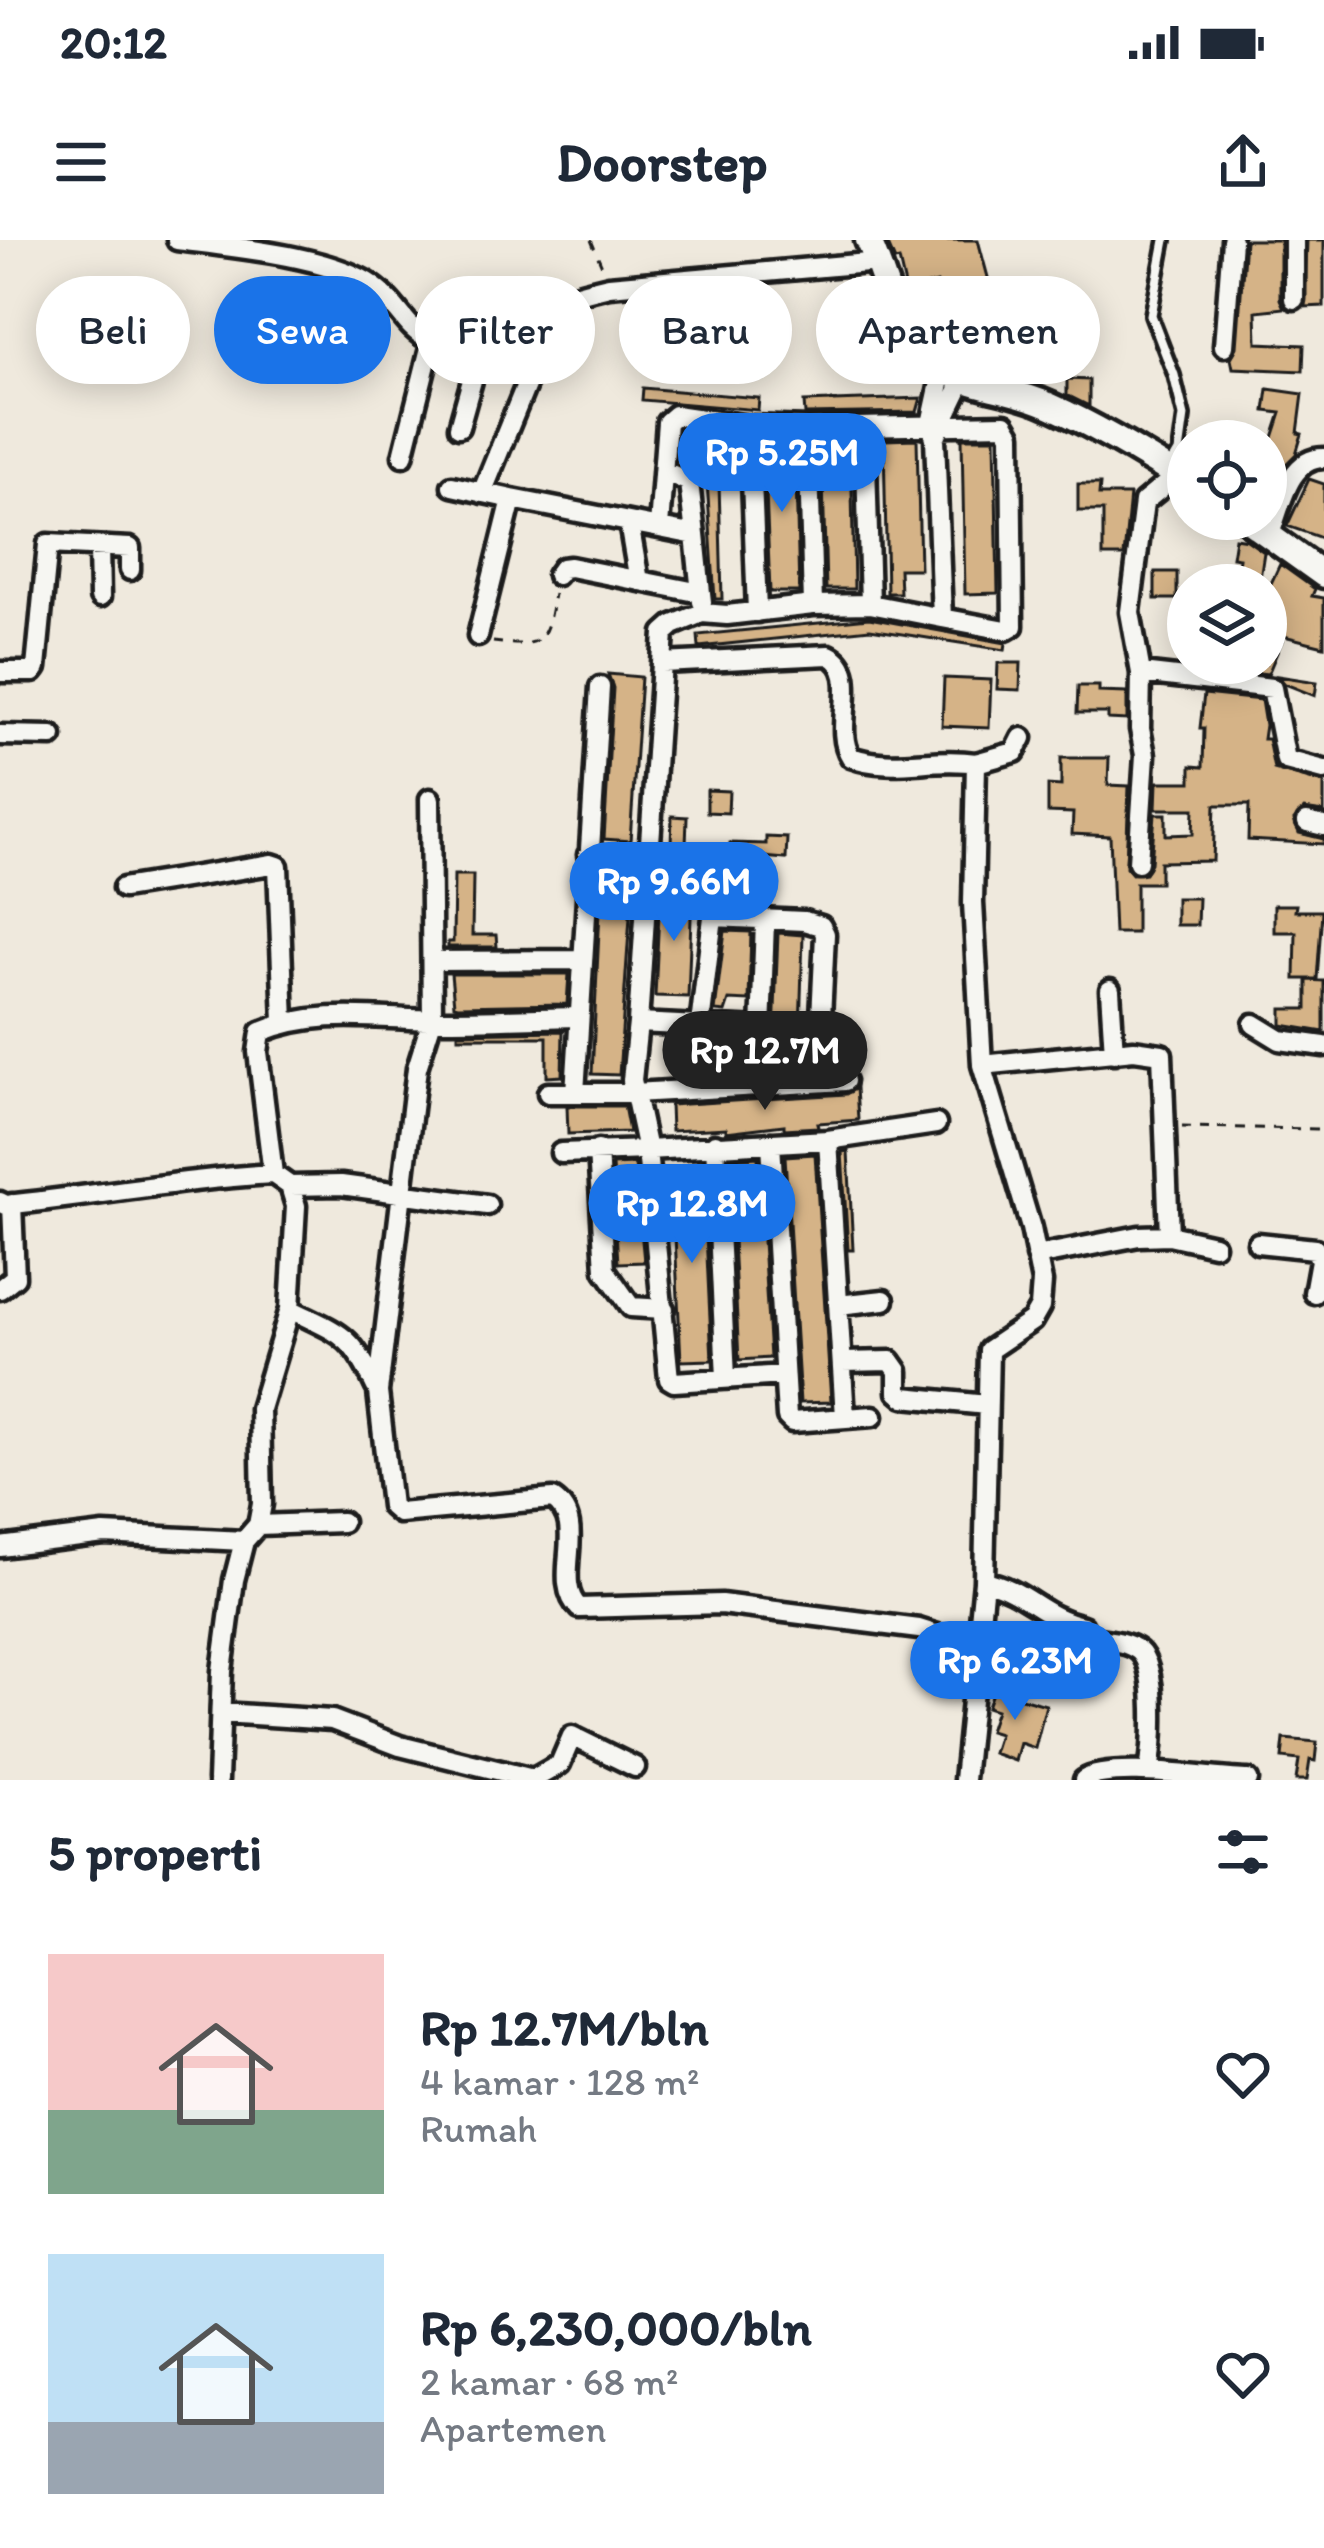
<!DOCTYPE html>
<html lang="id">
<head>
<meta charset="utf-8">
<style>
	:root { --surface:#fff; --page:#f2f2f3; --text:#1f2937; --muted:#747a83; --accent:#1a73e8 }
	body { margin:0; font-family:Itim,sans-serif; background:var(--page); color:var(--text); height:100vh; display:flex; flex-direction:column; font-size:45px; white-space:nowrap }
	* { box-sizing:border-box; margin:0 }
	p { font-size:39px; color:var(--muted) }
	.icon { flex:none; width:66px; height:66px; fill:none; stroke:currentColor; stroke-width:2; stroke-linecap:round; stroke-linejoin:round }
	.map { position:relative; height:1540px; overflow:hidden }
	.panel { display:flex; flex-direction:column; background:var(--surface); flex:1 }
	.panel>* { flex:none }
	.banner { position:absolute; left:36px; top:36px; width:1254px; height:108px; display:flex; gap:24px }
	.tools { position:absolute; left:1167px; top:180px; display:grid; gap:24px }
	.tools a { display:grid; place-items:center; width:120px; height:120px; border-radius:50%; background:var(--surface); box-shadow:0 6px 30px #0003; font-size:60px }
	.price { position:absolute; translate:-50% -102px; padding:0 27px; border-radius:42px; background:var(--accent); color:#fff; font-size:39px; line-height:78px; filter:drop-shadow(0 3px 6px #0008) }
	.price::after { content:''; position:absolute; left:50%; top:72px; width:36px; height:27px; margin-left:-18px; background:inherit; clip-path:polygon(0 0,100% 0,50% 100%) }
	.price.current { background:#222; color:#fff }
	ul { padding:0; list-style:none }
	li { display:flex; align-items:center; gap:36px; height:300px; padding:0 48px }
	li span { display:grid; place-items:center; flex:none; width:336px; height:240px; border-radius:0px; color:#555 }
	li>.icon { margin-inline-start:auto }
	span .icon { width:144px; height:144px; fill:#fffc; stroke-width:1 }
	li b { font-size:51px }
	h2 { display:flex; justify-content:space-between; align-items:center; height:144px; padding:0 48px; font-size:51px }
	.tag { padding:0 42px; border-radius:54px; background:var(--surface); box-shadow:0 6px 30px #0003; font-size:42px; line-height:108px }
	.tag.current { background:var(--accent); color:#fff }
	.status { display:flex; justify-content:space-between; align-items:center; height:84px; padding:0 60px; background:var(--surface); direction:ltr }
	.status svg { height:33px; fill:currentColor }
	header { display:flex; justify-content:space-between; align-items:center; height:156px; padding:0 48px; background:var(--surface); font-size:54px; font-weight:700 }
	.map>svg:first-child { display:block }
	.building { fill:#d5b387; stroke:#1c1c1c; stroke-width:3 }
	.lines { fill:none; stroke-linecap:round; stroke-linejoin:round }
	.lane-casing { stroke:#1c1c1c; stroke-width:18 }
	.street-casing { stroke:#1c1c1c; stroke-width:27 }
	.secondary-casing { stroke:#1c1c1c; stroke-width:33 }
	.path { stroke:#1c1c1c; stroke-width:3; stroke-dasharray:9 9; stroke-linecap:butt }
	.lane { stroke:#f6f6f2; stroke-width:9 }
	.street { stroke:#f6f6f2; stroke-width:18 }
	.secondary { stroke:#f6f6f2; stroke-width:24 }
</style>
</head>
<body>
<div class="status"><b>20:12</b><svg viewBox="0 0 49 12"><path d="M0 12V9h3v3zM5 12V6h3v6zM10 12V3h3v9zM15 12V0h3v12zM26 1h20v11H26zM47 4h2v5h-2z"/></svg></div>
<header><svg class="icon" aria-label="menu" viewBox="0 0 24 24"><path d="M4 6h16M4 12h16M4 18h16"/></svg>Doorstep<svg class="icon" aria-label="share" viewBox="0 0 24 24"><path d="M12 15V3M7 8l5-5 5 5M5 13v7h14v-7"/></svg></header>
<div class="map">
<svg width="1324" height="1540" viewBox="0 0 1324 1540">
	<rect width="100%" height="100%" fill="#efe9dd"/>
	<filter id="ink" filterUnits="userSpaceOnUse"><feTurbulence type="fractalNoise" baseFrequency=".00833" numOctaves="2"/><feDisplacementMap in="SourceGraphic" scale="24" xChannelSelector="R" yChannelSelector="G"/><feConvolveMatrix kernelMatrix="1 2 1 2 8 2 1 2 1" color-interpolation-filters="sRGB"/></filter>
	<g filter="url(#ink)">
		<path class="building" d="M 886,0 L 978,0 L 990,45 L 1006,41 L 1009,58 L 996,61 L 1006,81 L 998,85 L 1009,108 L 977,124 L 966,101 L 944,108 L 937,83 L 945,80 L 937,43 L 906,50 L 899,20 L 895,21 Z
			M 1245,0 L 1280,0 L 1280,59 L 1284,68 L 1256,71 L 1257,103 L 1304,105 L 1303,131 L 1233,128 L 1231,118 L 1237,107 Z
			M 1307,0 L 1324,0 L 1324,66 L 1305,67 Z
			M 1024,116 L 1045,116 L 1045,143 L 1023,139 Z
			M 1067,139 L 1089,140 L 1089,166 L 1067,155 Z
			M 643,148 L 759,158 L 758,170 L 642,160 Z
			M 1268,149 L 1303,154 L 1298,193 L 1302,194 L 1296,214 L 1282,228 L 1266,263 L 1266,219 L 1281,173 L 1265,171 Z
			M 921,158 L 917,172 L 805,174 L 804,162 Z
			M 962,198 L 995,198 L 998,353 L 965,354 Z
			M 917,199 L 920,329 L 899,329 L 900,353 L 887,353 L 884,200 Z
			M 764,200 L 795,201 L 799,352 L 770,352 Z
			M 822,201 L 851,201 L 854,349 L 826,349 Z
			M 1309,239 L 1324,244 L 1324,299 L 1287,286 Z
			M 707,242 L 719,242 L 722,359 L 715,359 Z
			M 1078,244 L 1100,244 L 1099,255 L 1130,255 L 1124,316 L 1103,316 L 1103,271 L 1078,271 Z
			M 1235,298 L 1247,300 L 1264,312 L 1259,345 L 1235,345 L 1239,318 L 1232,317 Z
			M 1280,324 L 1315,349 L 1312,356 L 1324,358 L 1324,406 L 1284,396 L 1268,434 L 1259,433 L 1235,423 L 1266,423 L 1266,354 Z
			M 1155,332 L 1177,332 L 1177,359 L 1155,359 Z
			M 869,378 L 1006,403 L 1005,410 L 870,389 L 699,407 L 698,395 Z
			M 998,423 L 1021,423 L 1020,450 L 997,449 Z
			M 608,434 L 641,437 L 630,601 L 604,599 L 613,448 Z
			M 1278,436 L 1317,442 L 1315,456 L 1285,444 Z
			M 944,438 L 991,440 L 989,488 L 942,486 Z
			M 1078,446 L 1099,446 L 1099,452 L 1127,453 L 1127,480 L 1108,479 L 1108,473 L 1077,473 Z
			M 1204,454 L 1261,460 L 1265,485 L 1263,499 L 1268,499 L 1274,529 L 1324,543 L 1324,572 L 1304,569 L 1294,580 L 1299,593 L 1324,599 L 1324,604 L 1248,600 L 1249,565 L 1215,565 L 1213,621 L 1160,622 L 1160,643 L 1136,643 L 1136,693 L 1114,693 L 1110,596 L 1072,594 L 1073,573 L 1048,572 L 1048,545 L 1061,546 L 1061,518 L 1109,518 L 1108,545 L 1129,546 L 1126,627 L 1132,634 L 1145,633 L 1151,623 L 1155,574 L 1166,574 L 1166,595 L 1193,594 L 1194,569 L 1156,569 L 1157,542 L 1191,542 L 1191,526 L 1203,527 L 1204,488 L 1200,488 Z
			M 707,550 L 729,551 L 728,573 L 707,572 Z
			M 672,576 L 687,577 L 686,606 L 671,604 Z
			M 766,597 L 787,598 L 786,619 L 729,614 L 730,603 L 766,604 Z
			M 602,630 L 633,633 L 619,835 L 592,834 Z
			M 454,635 L 473,635 L 472,695 L 496,695 L 497,707 L 448,707 L 448,702 L 453,702 Z
			M 660,651 L 692,652 L 688,757 L 655,756 Z
			M 1176,658 L 1198,658 L 1197,685 L 1176,685 Z
			M 1274,665 L 1296,665 L 1295,671 L 1322,671 L 1317,739 L 1295,739 L 1296,692 L 1274,692 Z
			M 725,691 L 751,692 L 749,761 L 729,760 L 725,772 L 715,771 Z
			M 778,693 L 803,695 L 799,822 L 773,821 Z
			M 451,734 L 569,734 L 567,764 L 458,766 L 454,765 Z
			M 1307,740 L 1324,741 L 1324,792 L 1282,785 L 1282,769 L 1307,769 Z
			M 563,791 L 562,836 L 547,837 L 547,797 L 458,797 L 458,793 Z
			M 856,848 L 858,880 L 817,883 L 818,887 L 784,889 L 784,885 L 726,892 L 726,888 L 671,891 L 670,865 L 846,854 Z
			M 567,866 L 624,866 L 629,892 L 568,894 Z
			M 848,911 L 853,1010 L 848,1010 L 842,912 Z
			M 815,914 L 831,1162 L 800,1163 L 785,916 Z
			M 758,917 L 770,1118 L 739,1120 L 729,919 Z
			M 635,924 L 644,1022 L 618,1023 L 612,925 Z
			M 703,932 L 712,1120 L 681,1121 L 672,933 Z
			M 993,1450 L 1046,1465 L 1035,1508 L 1020,1503 L 1015,1521 L 993,1513 L 999,1494 L 989,1491 L 996,1470 L 987,1467 Z
			M 1284,1499 L 1317,1502 L 1315,1521 L 1310,1520 L 1307,1540 L 1296,1540 L 1299,1520 L 1282,1518 Z"/>
		<g class="lines">
			<g class="lane-casing">
				<path id="lane" d="M 1165,0 L 1151,75 L 1174,135 L 1184,176 L 1179,212 L 1169,229"/>
			</g>
			<g class="street-casing">
				<path id="street" d="M 177,0 C 231,7 321,15 367,42 C 413,70 404,117 483,101 C 504,97 521,80 539,70 C 562,57 584,52 609,46 L 879,22
					M 1294,0 L 1294,59
					M 1224,106 L 1232,0
					M 750,186 L 757,372
					M 459,187 L 483,101
					M 865,187 L 870,364
					M 808,188 L 813,365
					M 937,194 L 963,140
					M 403,216 L 432,100
					M 664,231 L 689,242 L 695,295
					M 452,246 L 512,259
					M 482,253 L 533,128 L 553,63
					M 629,283 L 639,341
					M 659,287 L 667,182 L 675,175 L 750,186 L 808,188 L 1005,184 L 1011,194 L 1013,386 L 1006,390 L 942,378
					M 1270,294 C 1281,266 1288,218 1324,218
					M 99,307 L 100,357
					M 557,335 L 562,328 L 570,327 L 701,353 L 702,362
					M 478,396 L 512,259 L 695,295 L 701,353
					M 662,423 L 829,415 C 864,432 831,487 851,517 C 892,532 933,516 976,523
					M 0,432 L 33,432 L 36,428 L 48,304 L 130,308 L 130,330
					M 1141,433 L 1272,448 L 1286,520 L 1324,530
					M 0,495 L 52,496
					M 430,559 L 432,780 L 417,828 L 378,1152 L 391,1266 L 399,1273 L 553,1259 C 590,1284 550,1340 579,1368 L 721,1364 L 919,1389 L 976,1407
					M 1307,582 L 1324,586
					M 588,615 L 649,621
					M 1138,622 L 1145,515 L 1140,489 L 1141,433 L 1130,372 L 1144,262 L 1177,235
					M 648,635 L 700,634 L 710,643 L 713,677 L 700,785
					M 123,648 L 272,624 L 278,626 L 284,782
					M 713,677 L 804,681 L 821,686 L 825,694 L 818,841
					M 432,721 L 582,720
					M 1110,750 L 1114,813
					M 638,783 L 760,789
					M 1254,784 L 1280,800 L 1324,806
					M 982,825 L 1134,810 L 1162,814 L 1169,995
					M 759,845 L 765,682
					M 548,853 L 634,853 L 845,841
					M 575,853 L 600,447
					M 936,884 L 828,900 L 647,910 L 632,840 L 638,783 L 664,393 L 673,385 L 702,373 L 727,375 L 813,365 L 870,364 L 942,378 L 935,198 L 931,184 L 943,129
					M 828,900 L 845,1177
					M 771,903 L 787,1177 L 792,1182 L 873,1176
					M 715,904 L 726,1138
					M 598,910 L 605,1030 L 631,1067 L 664,1069
					M 561,913 L 647,910 L 669,1139 L 674,1142 L 784,1135
					M 273,934 L 258,812 L 261,792 C 317,768 378,779 436,780 C 483,780 530,778 577,777
					M 290,946 L 341,945 L 487,965
					M 0,962 L 6,965 C 96,956 184,939 273,934 L 290,946 L 296,966 L 290,1069 L 260,1169 L 262,1264 L 258,1285 L 244,1301 L 234,1340 L 222,1431 L 218,1540
					M 1258,1003 L 1315,1009 L 1320,1020 L 1314,1053
					M 1036,1016 L 1139,996 L 1169,995 L 1214,1005
					M 0,1049 L 15,1037 L 12,964
					M 838,1065 L 884,1060
					M 290,1069 C 342,1095 351,1093 376,1147
					M 842,1122 L 891,1121 L 898,1131 L 898,1152 L 904,1157 L 987,1165
					M 258,1285 L 342,1282
					M 0,1307 L 104,1294 L 244,1301
					M 984,1341 C 1027,1350 1040,1377 1083,1386 L 1083,1397 C 1099,1400 1126,1400 1139,1411 C 1159,1428 1153,1508 1149,1532
					M 221,1473 L 332,1480 L 400,1506 L 533,1539
					M 532,1540 L 560,1524 L 572,1496 L 635,1527
					M 964,1540 L 984,1341 L 989,1110 L 1032,1081 L 1040,1067 L 1042,1042 L 1031,988 L 982,825 L 973,663 L 976,523 L 1015,512 L 1022,498
					M 1084,1540 C 1110,1522 1211,1539 1248,1540"/>
			</g>
			<g class="secondary-casing">
				<path id="secondary" d="M 868,0 C 884,32 890,73 913,101 C 955,154 998,141 1051,166 C 1100,188 1143,214 1188,243
					M 1246,279 L 1324,335"/>
			</g>
			<path class="path" d="M 591,0 L 604,31
				M 636,59 L 638,99
				M 493,402 C 543,408 546,403 554,354
				M 1182,887 L 1324,889"/>
			<use href="#lane" class="lane"/>
			<use href="#street" class="street"/>
			<use href="#secondary" class="secondary"/>
		</g>
	</g>
</svg>
<div class="tools">
<a><svg class="icon" aria-label="locate" viewBox="0 0 24 24"><circle cx="12" cy="12" r="6"/><path d="M12 2v4M12 18v4M2 12h4M18 12h4"/></svg></a>
<a><svg class="icon" aria-label="layers" viewBox="0 0 24 24"><path d="M12 4l9 5-9 5-9-5zM3 14l9 5 9-5"/></svg></a>
</div>
<b class="price" style="left:782px;top:275px">Rp 5.25M</b>
<b class="price" style="left:674px;top:704px">Rp 9.66M</b>
<b class="price current" style="left:765px;top:873px">Rp 12.7M</b>
<b class="price" style="left:692px;top:1026px">Rp 12.8M</b>
<b class="price" style="left:1015px;top:1483px">Rp 6.23M</b>
<div class="banner">
<a class="tag">Beli</a>
<a class="tag current">Sewa</a>
<a class="tag">Filter</a>
<a class="tag">Baru</a>
<a class="tag">Apartemen</a>
</div>
</div>
<section class="panel">
<h2>5 properti<svg class="icon" aria-label="filters" viewBox="0 0 24 24"><path d="M4 7h16M4 17h16"/><circle cx="9" cy="7" r="2"/><circle cx="15" cy="17" r="2"/></svg></h2>
<ul>
<li><span style="background:linear-gradient(#f6c9c9 65%,#7fa58c 0)"><svg class="icon" aria-label="home" viewBox="0 0 24 24"><path d="M3 11l9-7 9 7M6 9v11h12V9"/></svg></span><div><b>Rp 12.7M/bln</b><p>4 kamar · 128 m²</p><p>Rumah</p></div><svg class="icon" aria-label="heart" viewBox="0 0 24 24"><path d="M12 20l-8-8c-3-5 5-10 8-4 3-6 11-1 8 4z"/></svg></li>
<li><span style="background:linear-gradient(#bfe0f5 70%,#9aa5b1 0)"><svg class="icon" aria-label="home" viewBox="0 0 24 24"><path d="M3 11l9-7 9 7M6 9v11h12V9"/></svg></span><div><b>Rp 6,230,000/bln</b><p>2 kamar · 68 m²</p><p>Apartemen</p></div><svg class="icon" aria-label="heart" viewBox="0 0 24 24"><path d="M12 20l-8-8c-3-5 5-10 8-4 3-6 11-1 8 4z"/></svg></li>
</ul>
</section>
</body>
</html>
